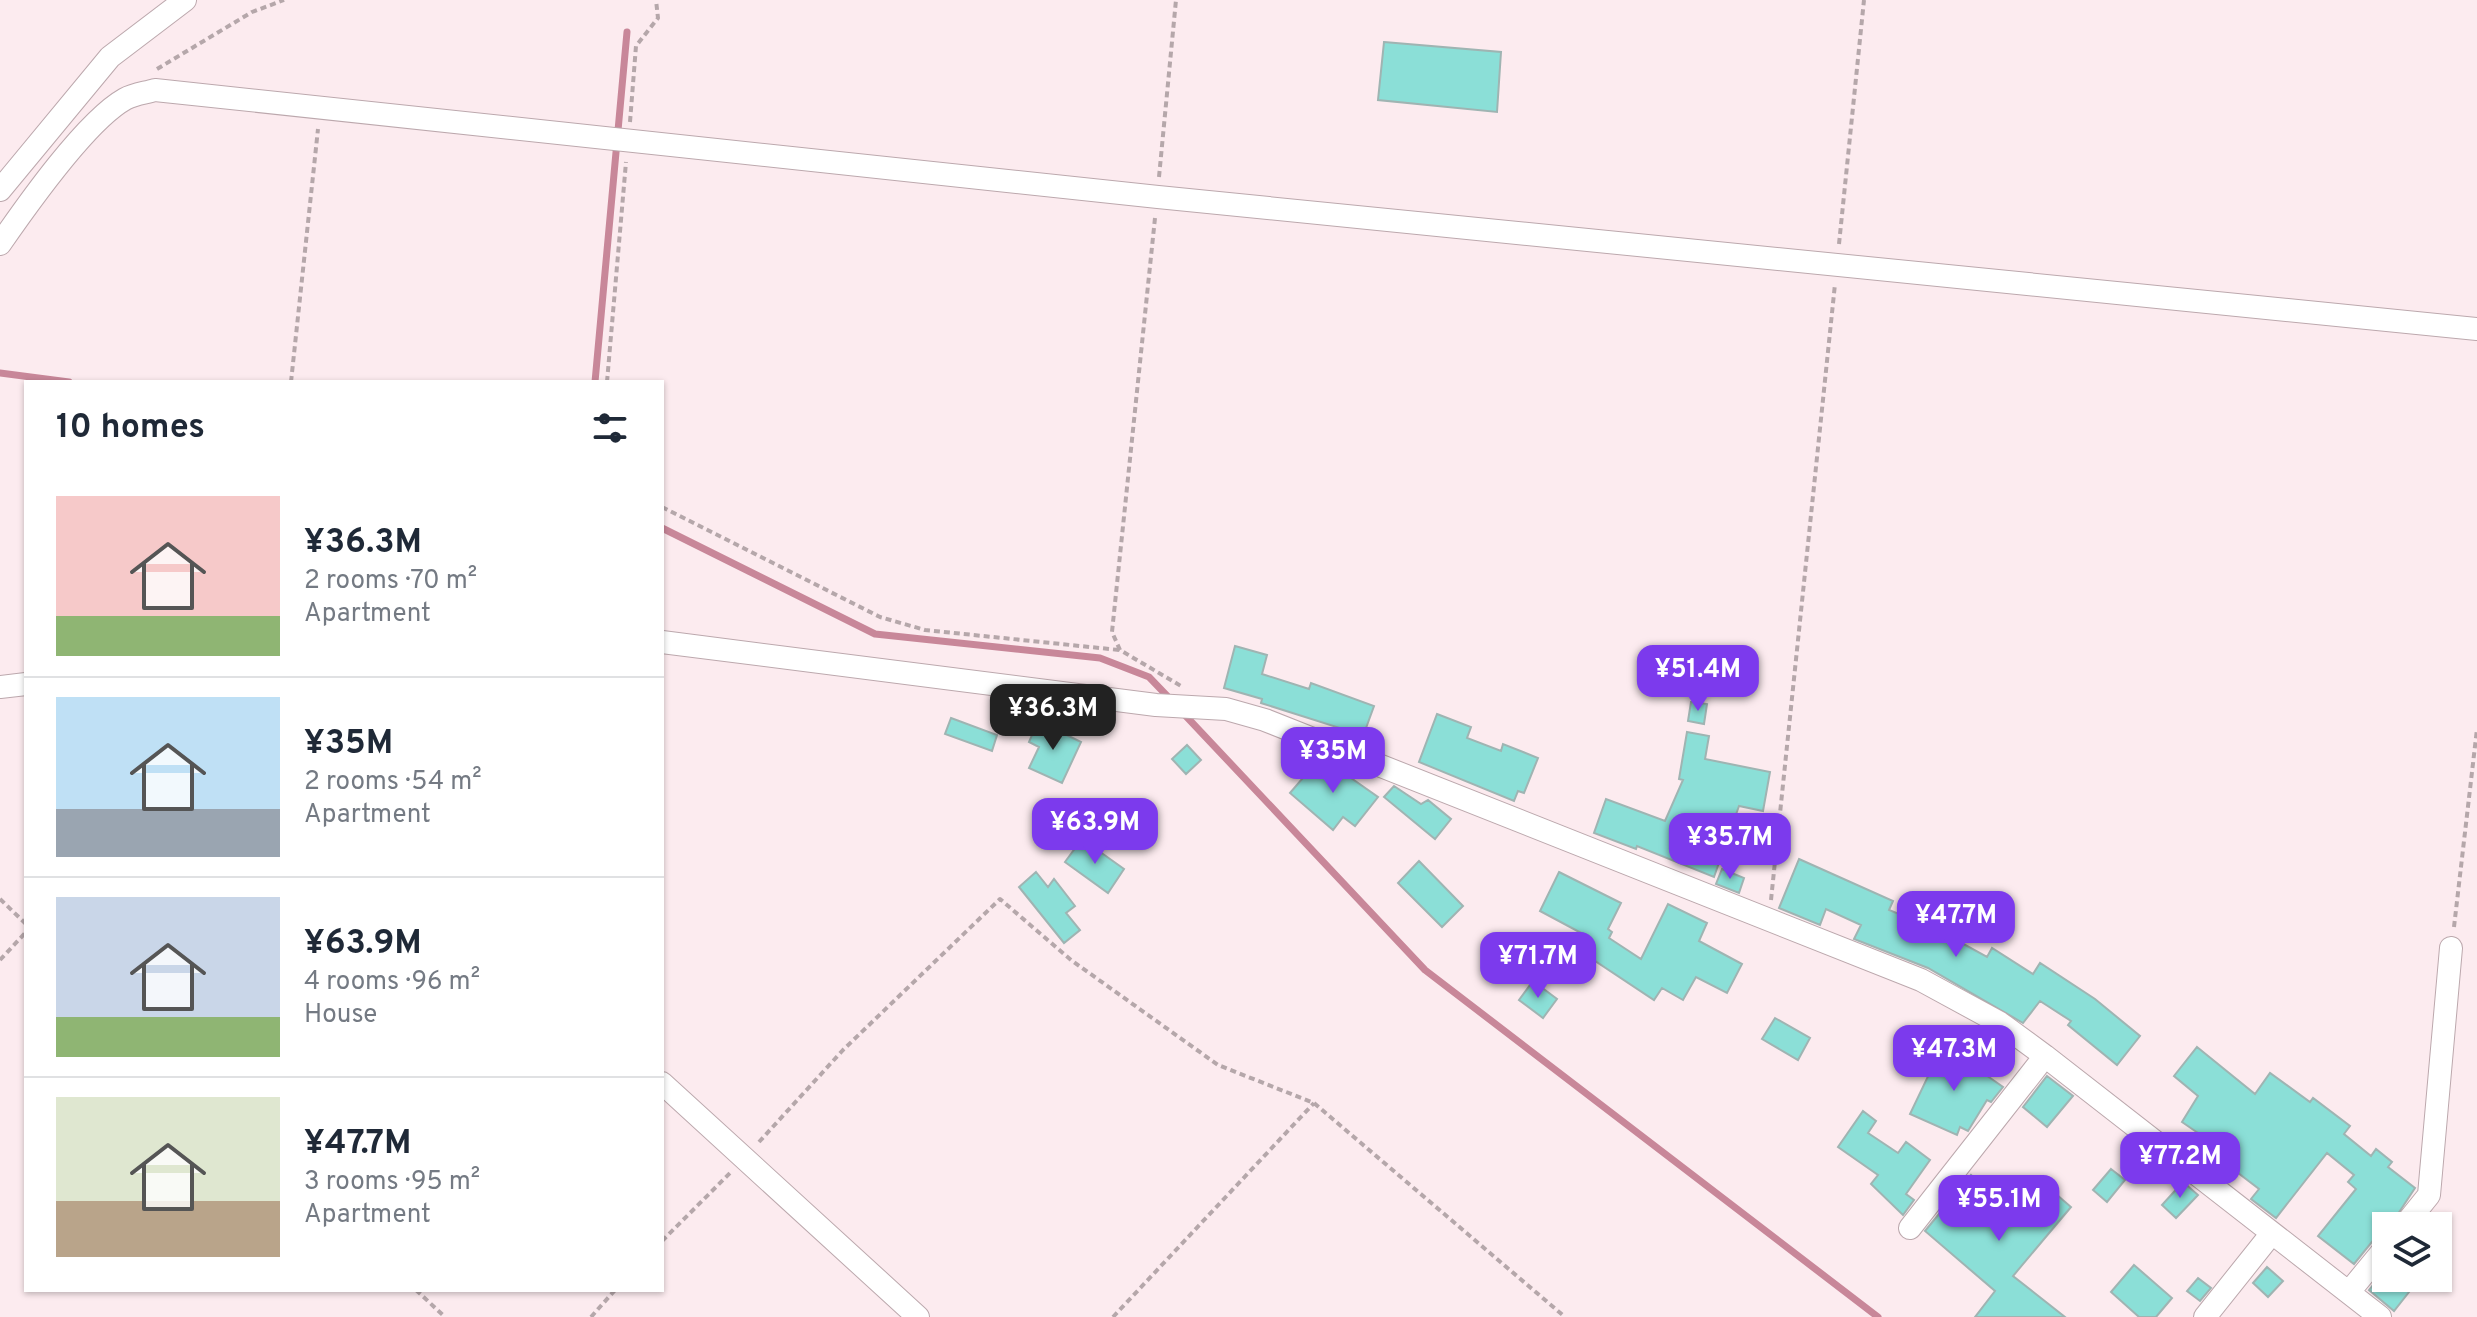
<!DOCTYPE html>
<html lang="en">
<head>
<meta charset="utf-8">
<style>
	:root { --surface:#fff; --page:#f6f6f7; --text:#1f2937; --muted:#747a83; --line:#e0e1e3; --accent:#7c3aed }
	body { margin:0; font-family:Overpass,sans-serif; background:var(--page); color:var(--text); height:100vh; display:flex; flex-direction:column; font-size:30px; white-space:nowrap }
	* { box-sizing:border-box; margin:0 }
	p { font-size:26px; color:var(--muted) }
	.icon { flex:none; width:44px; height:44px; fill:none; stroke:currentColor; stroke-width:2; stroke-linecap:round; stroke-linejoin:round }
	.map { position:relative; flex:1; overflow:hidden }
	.panel { position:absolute; left:24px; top:380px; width:640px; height:912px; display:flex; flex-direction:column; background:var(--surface); border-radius:0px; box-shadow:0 2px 6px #0004 }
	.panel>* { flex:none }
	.fabs { position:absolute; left:2372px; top:1212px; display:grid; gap:16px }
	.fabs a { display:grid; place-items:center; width:80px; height:80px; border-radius:0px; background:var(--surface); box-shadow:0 2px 6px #0004; font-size:40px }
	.price { position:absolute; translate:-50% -68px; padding:0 18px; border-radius:16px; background:var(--accent); color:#fff; font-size:26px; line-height:52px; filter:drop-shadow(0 2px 4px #0008) }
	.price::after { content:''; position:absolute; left:50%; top:48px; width:24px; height:18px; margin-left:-12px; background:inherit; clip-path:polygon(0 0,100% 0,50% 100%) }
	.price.active { background:#222; color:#fff }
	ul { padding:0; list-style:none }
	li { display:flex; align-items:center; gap:24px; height:200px; padding:0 32px }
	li+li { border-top:2px solid var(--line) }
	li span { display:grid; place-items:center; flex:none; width:224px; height:160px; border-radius:0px; color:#555 }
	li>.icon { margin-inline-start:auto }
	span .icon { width:96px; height:96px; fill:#fffc; stroke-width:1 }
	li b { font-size:34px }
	h2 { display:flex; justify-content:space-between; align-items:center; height:96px; padding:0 32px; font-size:34px }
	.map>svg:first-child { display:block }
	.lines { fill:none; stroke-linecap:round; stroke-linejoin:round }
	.stream { stroke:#c88799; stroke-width:7 }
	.building { fill:#8bdfd7; stroke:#9fb4b2; stroke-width:2 }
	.minor-casing { stroke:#bca8ad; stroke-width:24 }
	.path { stroke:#b5a7aa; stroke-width:4; stroke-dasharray:6 4; stroke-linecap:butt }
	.minor { stroke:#fff; stroke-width:22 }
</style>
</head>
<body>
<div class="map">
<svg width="2477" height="1317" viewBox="0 0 2477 1317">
	<rect width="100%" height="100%" fill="#fcebef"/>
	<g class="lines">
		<path class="stream" d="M 0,373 L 69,382
			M 595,382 L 627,32
			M 662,528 L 875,634 L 1100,658 L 1149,677 L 1172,701
			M 1183,713 L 1425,970 L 1878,1317"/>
	</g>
	<path class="building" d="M 1384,42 L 1501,52 L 1497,112 L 1378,100 Z
		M 1235,646 L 1267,655 L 1262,674 L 1309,689 L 1311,683 L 1374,706 L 1362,739 L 1339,730 L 1340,728 L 1261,703 L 1262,699 L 1224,688 Z
		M 1691,702 L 1707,704 L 1704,724 L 1688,721 Z
		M 1437,714 L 1471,727 L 1467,738 L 1501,751 L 1503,744 L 1538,758 L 1524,793 L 1518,791 L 1514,801 L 1419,762 Z
		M 951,718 L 997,735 L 992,751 L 945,734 Z
		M 1038,721 L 1081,742 L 1062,783 L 1029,768 L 1039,747 L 1029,742 Z
		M 1687,732 L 1709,736 L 1705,759 L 1770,772 L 1763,811 L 1739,806 L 1714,877 L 1637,846 L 1636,849 L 1594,833 L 1606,799 L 1665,821 L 1683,780 L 1679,779 Z
		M 1187,745 L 1201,760 L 1186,774 L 1172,759 Z
		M 1321,757 L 1378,797 L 1355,826 L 1343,817 L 1333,830 L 1290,793 Z
		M 1394,786 L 1421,804 L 1428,800 L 1451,819 L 1435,839 L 1384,797 Z
		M 1082,839 L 1124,869 L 1108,893 L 1065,862 Z
		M 1799,859 L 1893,901 L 1889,910 L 1938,930 L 1987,957 L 1992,948 L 2033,974 L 2040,963 L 2095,999 L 2140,1036 L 2117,1065 L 2068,1025 L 2071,1021 L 2040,1001 L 2023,1023 L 1928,968 L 1854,939 L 1861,925 L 1826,909 L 1820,925 L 1779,908 Z
		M 1419,861 L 1463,906 L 1442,927 L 1398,883 Z
		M 1722,869 L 1744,878 L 1739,893 L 1716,884 Z
		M 1036,872 L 1048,887 L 1054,879 L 1075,906 L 1066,913 L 1080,930 L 1064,943 L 1019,887 Z
		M 1559,872 L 1621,903 L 1608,929 L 1612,932 L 1609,938 L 1641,959 L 1668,904 L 1707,923 L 1699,941 L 1742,964 L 1727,993 L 1696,977 L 1683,1000 L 1662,988 L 1654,1000 L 1595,961 L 1591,968 L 1572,956 L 1585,935 L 1540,911 Z
		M 1533,981 L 1557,999 L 1543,1018 L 1519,1000 Z
		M 1775,1018 L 1810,1038 L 1798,1060 L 1762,1039 Z
		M 1943,1045 L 2003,1087 L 1991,1102 L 1987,1100 L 1968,1131 L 1960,1127 L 1957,1135 L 1910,1114 Z
		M 2197,1047 L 2255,1094 L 2270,1073 L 2310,1102 L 2313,1098 L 2350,1126 L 2344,1134 L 2371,1156 L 2376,1149 L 2392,1162 L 2388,1167 L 2415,1188 L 2390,1226 L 2386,1226 L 2386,1233 L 2375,1238 L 2354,1264 L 2318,1236 L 2356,1189 L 2348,1182 L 2354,1175 L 2327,1153 L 2276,1218 L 2251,1199 L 2259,1189 L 2212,1153 L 2217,1146 L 2182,1122 L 2198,1096 L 2174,1076 Z
		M 2047,1076 L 2073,1096 L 2047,1127 L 2023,1107 Z
		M 1863,1111 L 1876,1121 L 1868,1133 L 1898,1153 L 1906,1142 L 1930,1160 L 1906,1194 L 1914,1200 L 1903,1215 L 1871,1184 L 1878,1175 L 1838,1147 Z
		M 2111,1169 L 2125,1180 L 2107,1202 L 2093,1190 Z
		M 1971,1175 L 2016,1213 L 2042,1182 L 2071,1207 L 2013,1276 L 2065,1317 L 1975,1317 L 1995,1291 L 1925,1231 Z
		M 2183,1182 L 2198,1195 L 2176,1218 L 2162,1205 Z
		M 2134,1265 L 2172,1298 L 2156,1317 L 2139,1317 L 2111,1292 Z
		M 2267,1267 L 2283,1281 L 2268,1297 L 2253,1283 Z
		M 2386,1269 L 2386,1278 L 2420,1278 L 2394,1311 L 2369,1290 Z
		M 2198,1278 L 2211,1288 L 2200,1301 L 2187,1291 Z"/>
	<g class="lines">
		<g class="minor-casing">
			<path id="minor" d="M 0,190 L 110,57 L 185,0
				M 0,244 C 27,205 86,121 125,99 C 134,94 145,93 155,90 L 1158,197 L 2477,329
				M 662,642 L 1156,705 L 1226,709 L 1265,720 L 1921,980 L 2000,1023 L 2045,1056 L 2380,1317
				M 0,687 L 26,684
				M 662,1083 L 918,1317
				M 2404,1226 L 2429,1195 L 2451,948
				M 1910,1228 L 2045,1056
				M 2349,1292 L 2386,1247
				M 2205,1317 L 2272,1233"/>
		</g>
		<path class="path" d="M 157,69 L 252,12 L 284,0
			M 630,122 L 636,46 L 658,18 L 656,0
			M 1159,177 L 1176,0
			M 1155,218 L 1112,632 L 1120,650 L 1181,686
			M 1839,244 L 1864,0
			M 291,382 L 318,129
			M 607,382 L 626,162
			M 662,507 L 880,617 L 925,630 L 1119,650
			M 0,899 L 26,924
			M 1771,900 L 1835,284
			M 2454,927 L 2477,729
			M 0,960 L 26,932
			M 759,1142 L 843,1050 L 1000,899 L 1071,960 L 1218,1065 L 1314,1103 L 1565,1317
			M 662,1241 L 731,1172
			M 416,1290 L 445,1317
			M 591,1317 L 615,1290
			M 1113,1317 L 1314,1103"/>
		<use href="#minor" class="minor"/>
	</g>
</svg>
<div class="fabs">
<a><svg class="icon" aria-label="layers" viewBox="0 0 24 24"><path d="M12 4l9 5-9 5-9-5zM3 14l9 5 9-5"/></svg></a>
</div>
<b class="price" style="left:1698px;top:713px">¥51.4M</b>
<b class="price active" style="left:1053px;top:752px">¥36.3M</b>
<b class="price" style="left:1333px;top:795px">¥35M</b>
<b class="price" style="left:1095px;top:866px">¥63.9M</b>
<b class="price" style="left:1730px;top:881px">¥35.7M</b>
<b class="price" style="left:1956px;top:959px">¥47.7M</b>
<b class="price" style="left:1538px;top:1000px">¥71.7M</b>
<b class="price" style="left:1954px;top:1093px">¥47.3M</b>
<b class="price" style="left:2180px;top:1200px">¥77.2M</b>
<b class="price" style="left:1999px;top:1243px">¥55.1M</b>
<section class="panel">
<h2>10 homes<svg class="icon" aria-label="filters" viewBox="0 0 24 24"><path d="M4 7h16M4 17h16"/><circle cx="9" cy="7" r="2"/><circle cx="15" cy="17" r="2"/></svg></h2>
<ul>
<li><span style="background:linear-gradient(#f6c9c9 75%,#8fb573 0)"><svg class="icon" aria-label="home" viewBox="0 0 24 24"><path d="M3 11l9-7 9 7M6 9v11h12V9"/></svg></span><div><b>¥36.3M</b><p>2 rooms · 70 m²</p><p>Apartment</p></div></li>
<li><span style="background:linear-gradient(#bfe0f5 70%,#9aa5b1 0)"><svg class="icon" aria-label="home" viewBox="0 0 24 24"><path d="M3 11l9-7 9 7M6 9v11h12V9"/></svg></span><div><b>¥35M</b><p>2 rooms · 54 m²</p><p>Apartment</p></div></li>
<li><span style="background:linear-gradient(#c9d6e8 75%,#8fb573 0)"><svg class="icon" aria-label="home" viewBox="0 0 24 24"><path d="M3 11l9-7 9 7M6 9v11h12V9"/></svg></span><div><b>¥63.9M</b><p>4 rooms · 96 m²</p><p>House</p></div></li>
<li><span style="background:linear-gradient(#dfe7d0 65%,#b9a48a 0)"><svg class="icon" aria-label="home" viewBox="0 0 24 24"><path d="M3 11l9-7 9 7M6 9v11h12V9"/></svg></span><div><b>¥47.7M</b><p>3 rooms · 95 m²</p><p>Apartment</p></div></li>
</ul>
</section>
</div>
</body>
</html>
